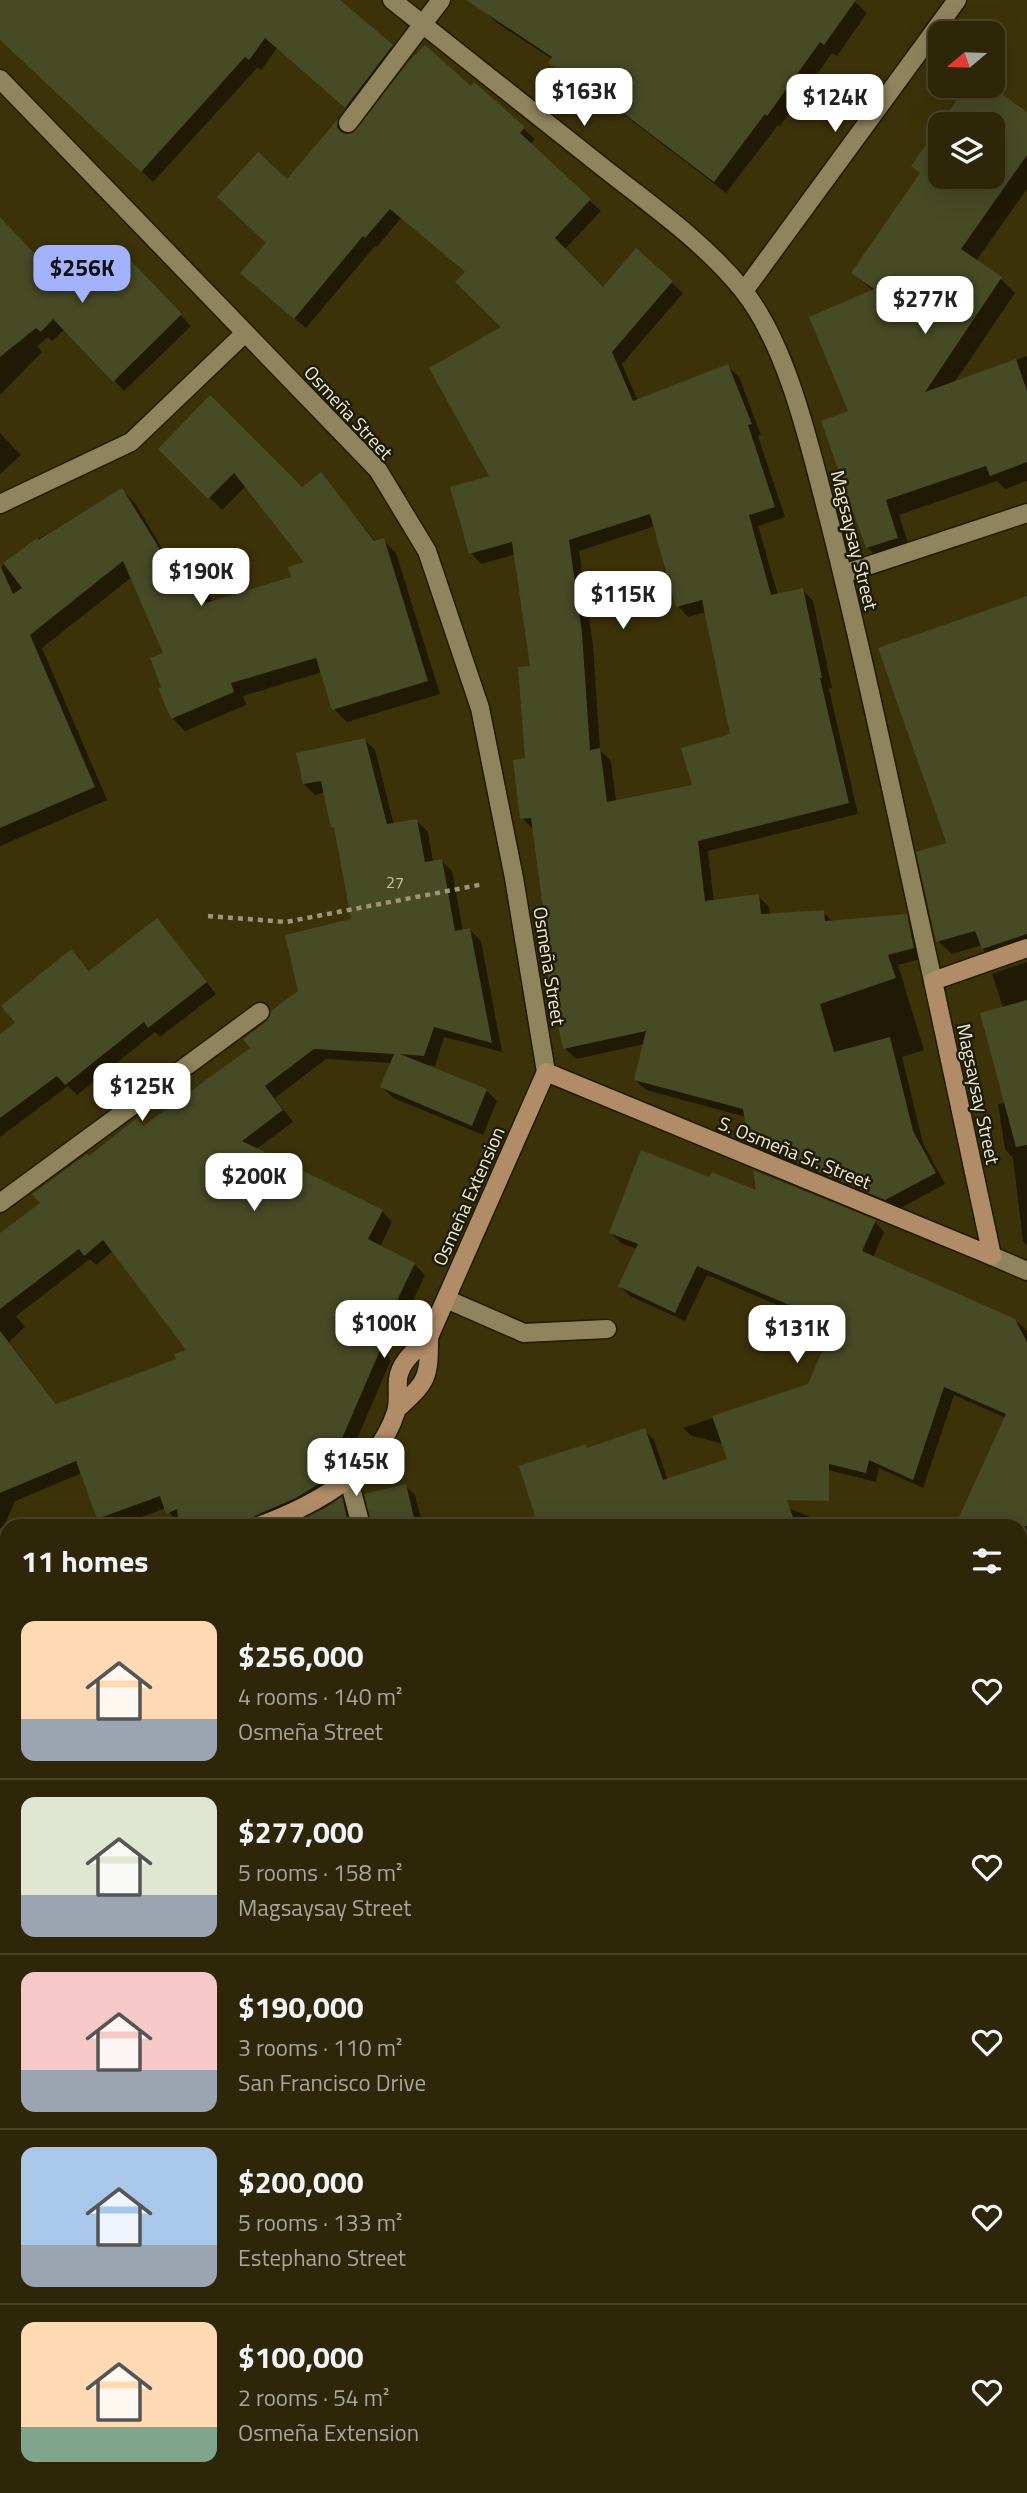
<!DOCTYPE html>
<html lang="en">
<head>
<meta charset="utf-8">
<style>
	:root { --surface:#2d2608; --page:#393216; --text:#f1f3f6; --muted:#a7a59c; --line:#484329; --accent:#a3b2fd }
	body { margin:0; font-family:"Titillium Web",sans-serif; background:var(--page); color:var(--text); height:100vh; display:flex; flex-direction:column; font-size:26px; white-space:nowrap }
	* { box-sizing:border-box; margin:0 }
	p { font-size:23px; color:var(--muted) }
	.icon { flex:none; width:38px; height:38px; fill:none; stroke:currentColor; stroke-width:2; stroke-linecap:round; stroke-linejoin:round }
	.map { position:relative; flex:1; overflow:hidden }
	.details { position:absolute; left:0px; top:1519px; width:1027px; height:975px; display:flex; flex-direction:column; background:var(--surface); border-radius:21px 21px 0 0; box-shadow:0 7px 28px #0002,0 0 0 2px var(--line) }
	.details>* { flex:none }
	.needle { width:46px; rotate:251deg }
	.tools { position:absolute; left:928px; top:21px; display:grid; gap:14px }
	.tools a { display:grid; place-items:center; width:77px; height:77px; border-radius:14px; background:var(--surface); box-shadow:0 7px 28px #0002,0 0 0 2px var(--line); font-size:35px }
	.price { position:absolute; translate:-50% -60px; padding:0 16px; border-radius:14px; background:#fff; color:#222; font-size:23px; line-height:46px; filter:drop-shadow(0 2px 4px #0008) }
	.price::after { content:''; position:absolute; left:50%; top:42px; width:21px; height:16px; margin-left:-10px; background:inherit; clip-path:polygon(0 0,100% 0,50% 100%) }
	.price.active { background:var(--accent); color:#111 }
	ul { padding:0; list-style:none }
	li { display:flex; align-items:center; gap:21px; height:175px; padding:0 21px }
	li+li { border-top:2px solid var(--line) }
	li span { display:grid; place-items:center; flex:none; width:196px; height:140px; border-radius:14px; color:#555 }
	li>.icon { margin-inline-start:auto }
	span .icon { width:84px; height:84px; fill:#fffc; stroke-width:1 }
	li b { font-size:30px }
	h2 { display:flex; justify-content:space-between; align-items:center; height:84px; padding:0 21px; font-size:30px }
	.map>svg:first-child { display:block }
	.shadow { fill:#0007; fill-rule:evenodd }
	.building { fill:#464a25; fill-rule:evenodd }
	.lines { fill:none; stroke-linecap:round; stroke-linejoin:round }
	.lane-casing { stroke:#211a00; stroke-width:21 }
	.street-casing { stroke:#211a00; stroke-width:21 }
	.secondary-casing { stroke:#211a00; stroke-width:21 }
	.path { stroke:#9e9678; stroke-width:4.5; stroke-dasharray:5 5; stroke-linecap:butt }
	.lane { stroke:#8f845d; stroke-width:18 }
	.street { stroke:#8f845d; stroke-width:18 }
	.secondary { stroke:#b08c69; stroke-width:18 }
	.labels { text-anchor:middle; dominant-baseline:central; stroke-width:5; stroke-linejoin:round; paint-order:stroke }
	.number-label { font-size:16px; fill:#c6c3aa }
	.street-label { font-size:19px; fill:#f1ebd6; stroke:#1f1b0a }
</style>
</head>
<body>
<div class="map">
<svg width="1027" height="2493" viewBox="0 0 1027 2493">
	<rect width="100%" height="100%" fill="#3c320a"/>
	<path class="shadow" d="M 0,0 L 337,0 L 403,58 L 357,118 L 277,48 L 261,70 L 258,67 L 153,182 L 0,37 Z
		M 493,0 L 853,0 L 867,13 L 837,56 L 832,53 L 780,126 L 778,125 L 726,193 L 614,107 L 612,110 L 562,74 L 550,62 L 552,59 L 497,23 L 485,11 Z
		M 475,85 L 535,139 L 530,145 L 601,211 L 564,250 L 603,289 L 636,250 L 683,293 L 622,364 L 638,401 L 728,366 L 739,377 L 761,435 L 758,436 L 785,517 L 758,526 L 778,595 L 803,590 L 813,601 L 832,688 L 829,689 L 858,814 L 708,851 L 714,902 L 758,896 L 769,907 L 770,915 L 823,912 L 833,922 L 906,916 L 917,927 L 924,958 L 898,965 L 924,1050 L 902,1057 L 923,1143 L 945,1184 L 897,1210 L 761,1154 L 750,1142 L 746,1117 L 646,1090 L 635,1080 L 645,1044 L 576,1059 L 565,1048 L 533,829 L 522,818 L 532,668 L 516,554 L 481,564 L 471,553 L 492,477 L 504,327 L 466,273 L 401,218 L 377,247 L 375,246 L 306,328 L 253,284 L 288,182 L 338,122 L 348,132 L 347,136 L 471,89 ZM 655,526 L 678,606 L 688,617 L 706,612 L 732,735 L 694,786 L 616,802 L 611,761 L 600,750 L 593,645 L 579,551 Z
		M 969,86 L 987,86 L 1027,114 L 1027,189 L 976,261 L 1001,279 L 1015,293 L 954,383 L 1027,356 L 1027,481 L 1005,489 L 997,481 L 899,515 L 911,552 L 881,561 L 867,547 L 851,412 L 874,292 L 853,273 L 921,174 L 913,166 L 940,177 L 992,177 L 992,124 L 942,124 Z
		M 0,219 L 68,291 L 115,246 L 191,326 L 124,391 L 65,329 L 52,341 L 48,337 L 37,346 L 42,352 L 0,395 Z
		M 0,433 L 21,455 L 0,474 Z
		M 161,449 L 302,489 L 321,475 L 376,542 L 383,540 L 396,553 L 440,694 L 347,722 L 334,709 L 322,672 L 243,696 L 246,705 L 185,731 L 172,718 L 165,654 L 132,577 L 42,648 L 107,800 L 0,846 L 0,568 L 36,540 L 122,490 L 135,503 L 169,560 L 185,553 L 198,566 L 213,603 L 293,578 L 307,563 L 246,486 L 222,510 Z
		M 1027,598 L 1027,953 L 997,964 L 984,951 L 982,945 L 952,954 L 938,941 L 948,844 Z
		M 364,739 L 375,750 L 394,825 L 417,821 L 428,832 L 433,862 L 441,860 L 452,871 L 463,931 L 470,930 L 481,941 L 502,1052 L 444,1037 L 435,1066 L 425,1065 L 486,1090 L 497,1101 L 483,1135 L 393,1098 L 382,1087 L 392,1063 L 326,1059 L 275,1098 L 293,1122 L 256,1149 L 382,1211 L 392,1222 L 380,1247 L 414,1264 L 425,1275 L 387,1356 L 391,1360 L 344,1469 L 349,1482 L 269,1525 L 258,1514 L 253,1497 L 178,1523 L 166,1508 L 117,1526 L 106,1526 L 98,1518 L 82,1473 L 15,1501 L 3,1529 L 0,1528 L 0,1236 L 42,1203 L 89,1158 L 143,1128 L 252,1048 L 268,1022 L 300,992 L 353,921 L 336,830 L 333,827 L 325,792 L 315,795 L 304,784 ZM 113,1251 L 188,1350 L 178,1360 L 57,1405 L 9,1342 L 25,1327 L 16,1316 L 90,1259 L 96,1265 Z
		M 157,920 L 216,994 L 160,1037 L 155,1032 L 77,1095 L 68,1086 L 0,1137 L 0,1036 L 17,1023 L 71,951 L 90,972 Z
		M 1027,962 L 1027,1245 L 1023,1241 L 1013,1158 L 1005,1149 L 998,1104 L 1006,1103 L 1003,1008 L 992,974 Z
		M 710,1179 L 875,1222 L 884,1232 L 873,1258 L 1019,1323 L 1027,1331 L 1027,1867 L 1020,1864 L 1020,1526 L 957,1526 L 1006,1418 L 954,1395 L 923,1488 L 879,1468 L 876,1482 L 692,1436 L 683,1428 L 809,1386 L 834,1329 L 707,1275 L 685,1321 L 630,1296 L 620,1286 L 637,1249 L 621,1243 L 611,1233 Z
		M 644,1430 L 654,1440 L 668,1481 L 698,1471 L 832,1526 L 540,1526 L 586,1446 L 589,1449 Z
		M 405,1486 L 415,1495 L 423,1526 L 373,1526 Z
		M 341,1499 L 351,1509 L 356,1526 L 292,1526 Z
		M 1,1687 L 7,1691 L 7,1747 L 0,1743 Z
		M 1020,2090 L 1027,2090 L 1027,2493 L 669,2493 L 672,2487 L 727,2487 L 735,2491 L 737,2487 L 740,2487 L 748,2491 L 751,2487 L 1020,2487 Z
		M 7,2238 L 7,2278 L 0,2272 L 0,2251 Z
		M 45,2487 L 95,2487 L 105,2493 L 41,2493 Z
		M 364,2487 L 419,2487 L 415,2493 L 375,2493 Z
		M 498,2487 L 571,2487 L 568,2493 L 495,2493 Z"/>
	<path class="building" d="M 0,0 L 340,0 L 393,45 L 345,108 L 265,38 L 249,60 L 245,57 L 141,172 L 0,40 Z
		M 466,0 L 856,0 L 824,45 L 820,42 L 767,116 L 765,114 L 714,182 L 602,97 L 600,100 L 548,63 L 552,57 Z
		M 425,45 L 471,86 L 474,82 L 525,127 L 520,133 L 591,199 L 555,238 L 603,287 L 636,248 L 673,281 L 612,352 L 633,401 L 728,364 L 752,424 L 748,425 L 775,507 L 749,515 L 771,595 L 803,588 L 822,678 L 820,678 L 849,803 L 698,841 L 705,901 L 759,894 L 761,914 L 824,910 L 825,921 L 907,914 L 914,948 L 888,955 L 896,978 L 820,1004 L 834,1052 L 890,1037 L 913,1131 L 936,1173 L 885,1200 L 749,1143 L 743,1109 L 634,1080 L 646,1031 L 563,1049 L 546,969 L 551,968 L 531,818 L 520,819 L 513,760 L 525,758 L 518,667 L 530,666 L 512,542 L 469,554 L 450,487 L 489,476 L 429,368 L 501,327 L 455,282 L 465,272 L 390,209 L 365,238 L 363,236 L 294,319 L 240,273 L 266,243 L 217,197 L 258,152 L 287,179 L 338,119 L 337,127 L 341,132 L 346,134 L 353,133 L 410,60 ZM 650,514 L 676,607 L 702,600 L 730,734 L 681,748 L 692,785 L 607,802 L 600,748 L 590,750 L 582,633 L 569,540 Z
		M 967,86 L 990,86 L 1027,112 L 1027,155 L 961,249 L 1002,277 L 925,392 L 1016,359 L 1027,391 L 1027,462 L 990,476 L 986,466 L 886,500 L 898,538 L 866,548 L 821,421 L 848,411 L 809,317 L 874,289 L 851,273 L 920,173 L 911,166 L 940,125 L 940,177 L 992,177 L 992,124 L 940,124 Z
		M 0,217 L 68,289 L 115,244 L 182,314 L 113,382 L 53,319 L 41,332 L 36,328 L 0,357 Z
		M 210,395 L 302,487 L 321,472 L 374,541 L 384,538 L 428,681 L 332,710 L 316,658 L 231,683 L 234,692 L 171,719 L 158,688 L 161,687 L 150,658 L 163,653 L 123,561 L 30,635 L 95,787 L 0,828 L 0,565 L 13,594 L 22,588 L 3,563 L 37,538 L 38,540 L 122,488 L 166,559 L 186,551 L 206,603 L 291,577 L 288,567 L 304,562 L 234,473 L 208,499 L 158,449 Z
		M 1027,596 L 1027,934 L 982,949 L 975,931 L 936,942 L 916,852 L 946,843 L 945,839 L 878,648 Z
		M 365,738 L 387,824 L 417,819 L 425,862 L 442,859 L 455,931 L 470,928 L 492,1043 L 434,1027 L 424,1056 L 400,1054 L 487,1089 L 472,1126 L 380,1087 L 394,1054 L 314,1049 L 265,1086 L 283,1110 L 242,1141 L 383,1210 L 368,1239 L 415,1263 L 376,1345 L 381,1348 L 334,1457 L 339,1471 L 296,1498 L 254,1516 L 250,1520 L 248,1526 L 179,1526 L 177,1509 L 166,1514 L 160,1496 L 97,1519 L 76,1461 L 0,1493 L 0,1331 L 56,1404 L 176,1359 L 174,1354 L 186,1350 L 103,1240 L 84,1256 L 79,1249 L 0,1309 L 0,1233 L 40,1203 L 32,1194 L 87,1154 L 89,1156 L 137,1118 L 143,1126 L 250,1048 L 243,1039 L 267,1021 L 271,1011 L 298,991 L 285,935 L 351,919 L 334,827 L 331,828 L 321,781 L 303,784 L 296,753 Z
		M 157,918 L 207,982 L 148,1028 L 144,1022 L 65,1085 L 57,1076 L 0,1118 L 0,1034 L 15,1023 L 1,1006 L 71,949 L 89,971 Z
		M 1027,1000 L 1027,1145 L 1016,1147 L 980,1013 Z
		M 641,1150 L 709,1177 L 712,1172 L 756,1190 L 753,1170 L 876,1220 L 862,1251 L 1015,1319 L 1027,1342 L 1027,1526 L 955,1526 L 1006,1414 L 944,1387 L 913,1480 L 869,1460 L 866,1473 L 829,1464 L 829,1501 L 787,1500 L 796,1526 L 538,1526 L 519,1466 L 586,1444 L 587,1448 L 645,1428 L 663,1480 L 727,1459 L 712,1416 L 808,1384 L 834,1324 L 697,1266 L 675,1313 L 618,1286 L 638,1244 L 609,1233 Z
		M 406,1484 L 416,1526 L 372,1526 L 364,1494 Z
		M 342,1497 L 349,1526 L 289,1526 L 327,1507 Z"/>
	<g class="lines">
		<g class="lane-casing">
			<path id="lane" d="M 446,1299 L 524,1333 L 607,1329"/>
		</g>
		<g class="street-casing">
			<path id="street" d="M 392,0 C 461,55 531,110 600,165 C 649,204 702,240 742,289 C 788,345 811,451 829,520 C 868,673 899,828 933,981
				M 0,79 L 378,470 L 427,551 L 480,708 L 514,878 L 546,1072
				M 348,123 L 441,0
				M 744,291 L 957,0
				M 0,504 L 131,442 L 245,333
				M 843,574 L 1027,513
				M 0,1203 L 260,1012
				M 992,1256 L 1027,1271
				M 349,1480 L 361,1526
				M 0,1879 L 7,1883
				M 0,2319 L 7,2323
				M 312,2487 L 322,2493
				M 271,2493 L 274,2487"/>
		</g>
		<g class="secondary-casing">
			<path id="secondary" d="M 992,1256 L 933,981 L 1027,948
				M 397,1409 C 428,1381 429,1378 429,1337
				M 259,1526 C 315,1505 376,1473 396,1412 C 399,1402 397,1390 398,1379 C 400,1361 417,1349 429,1337 L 546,1072 L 992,1256
				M 0,1562 L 7,1557"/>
		</g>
		<path class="path" d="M 208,916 L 286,922 L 484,884"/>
		<use href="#lane" class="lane"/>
		<use href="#street" class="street"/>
		<use href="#secondary" class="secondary"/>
	</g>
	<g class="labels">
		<g class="number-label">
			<text x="395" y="882">27</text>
		</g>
		<g class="street-label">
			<text transform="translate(349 412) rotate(47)">Osmeña Street</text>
			<text transform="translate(855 540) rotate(76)">Magsaysay Street</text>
			<text transform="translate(550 966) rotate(81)">Osmeña Street</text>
			<text transform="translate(979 1094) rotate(78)">Magsaysay Street</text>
			<text transform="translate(795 1152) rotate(22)">S. Osmeña Sr. Street</text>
			<text transform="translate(468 1196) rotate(-66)">Osmeña Extension</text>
		</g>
	</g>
</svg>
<div class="tools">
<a><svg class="needle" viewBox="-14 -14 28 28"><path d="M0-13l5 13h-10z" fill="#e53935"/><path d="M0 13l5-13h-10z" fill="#a7a59c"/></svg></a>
<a><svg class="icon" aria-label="layers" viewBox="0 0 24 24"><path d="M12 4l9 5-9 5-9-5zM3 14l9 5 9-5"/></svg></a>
</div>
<b class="price" style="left:584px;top:128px">$163K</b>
<b class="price" style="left:835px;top:134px">$124K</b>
<b class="price active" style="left:82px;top:305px">$256K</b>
<b class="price" style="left:925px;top:336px">$277K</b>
<b class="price" style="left:201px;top:608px">$190K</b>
<b class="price" style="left:623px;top:631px">$115K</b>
<b class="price" style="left:142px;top:1123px">$125K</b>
<b class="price" style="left:254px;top:1213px">$200K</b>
<b class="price" style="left:384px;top:1360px">$100K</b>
<b class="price" style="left:797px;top:1365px">$131K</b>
<b class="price" style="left:356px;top:1498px">$145K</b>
<section class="details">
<h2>11 homes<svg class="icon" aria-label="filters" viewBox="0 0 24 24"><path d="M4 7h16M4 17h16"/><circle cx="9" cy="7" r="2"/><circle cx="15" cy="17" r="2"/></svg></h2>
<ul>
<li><span style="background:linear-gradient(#ffd9b3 70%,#9aa5b1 0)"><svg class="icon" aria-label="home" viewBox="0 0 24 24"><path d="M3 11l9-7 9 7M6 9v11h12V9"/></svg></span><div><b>$256,000</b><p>4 rooms · 140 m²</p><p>Osmeña Street</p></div><svg class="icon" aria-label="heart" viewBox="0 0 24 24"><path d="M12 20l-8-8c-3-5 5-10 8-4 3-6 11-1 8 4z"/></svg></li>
<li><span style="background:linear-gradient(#dfe7d0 70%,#9aa5b1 0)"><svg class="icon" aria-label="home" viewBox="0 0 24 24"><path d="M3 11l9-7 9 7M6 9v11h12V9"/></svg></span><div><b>$277,000</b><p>5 rooms · 158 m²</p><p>Magsaysay Street</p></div><svg class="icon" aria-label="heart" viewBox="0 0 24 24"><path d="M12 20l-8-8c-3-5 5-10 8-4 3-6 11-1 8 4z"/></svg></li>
<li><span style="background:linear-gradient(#f6c9c9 70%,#9aa5b1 0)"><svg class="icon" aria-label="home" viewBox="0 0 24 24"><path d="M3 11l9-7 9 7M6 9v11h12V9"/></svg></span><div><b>$190,000</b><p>3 rooms · 110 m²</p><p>San Francisco Drive</p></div><svg class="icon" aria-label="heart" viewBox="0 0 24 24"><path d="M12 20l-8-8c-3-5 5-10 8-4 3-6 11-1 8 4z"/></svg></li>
<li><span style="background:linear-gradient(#a9c7e8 70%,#9aa5b1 0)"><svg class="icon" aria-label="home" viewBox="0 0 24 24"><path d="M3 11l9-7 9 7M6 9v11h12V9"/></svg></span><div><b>$200,000</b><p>5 rooms · 133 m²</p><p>Estephano Street</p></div><svg class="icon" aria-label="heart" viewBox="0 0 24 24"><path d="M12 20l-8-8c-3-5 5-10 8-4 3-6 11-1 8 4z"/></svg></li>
<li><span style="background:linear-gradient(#ffd9b3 75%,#7fa58c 0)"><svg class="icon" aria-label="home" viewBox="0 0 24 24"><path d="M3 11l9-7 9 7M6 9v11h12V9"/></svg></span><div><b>$100,000</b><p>2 rooms · 54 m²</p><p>Osmeña Extension</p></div><svg class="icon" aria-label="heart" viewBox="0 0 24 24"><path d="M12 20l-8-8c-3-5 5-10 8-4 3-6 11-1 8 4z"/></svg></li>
</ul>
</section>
</div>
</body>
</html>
